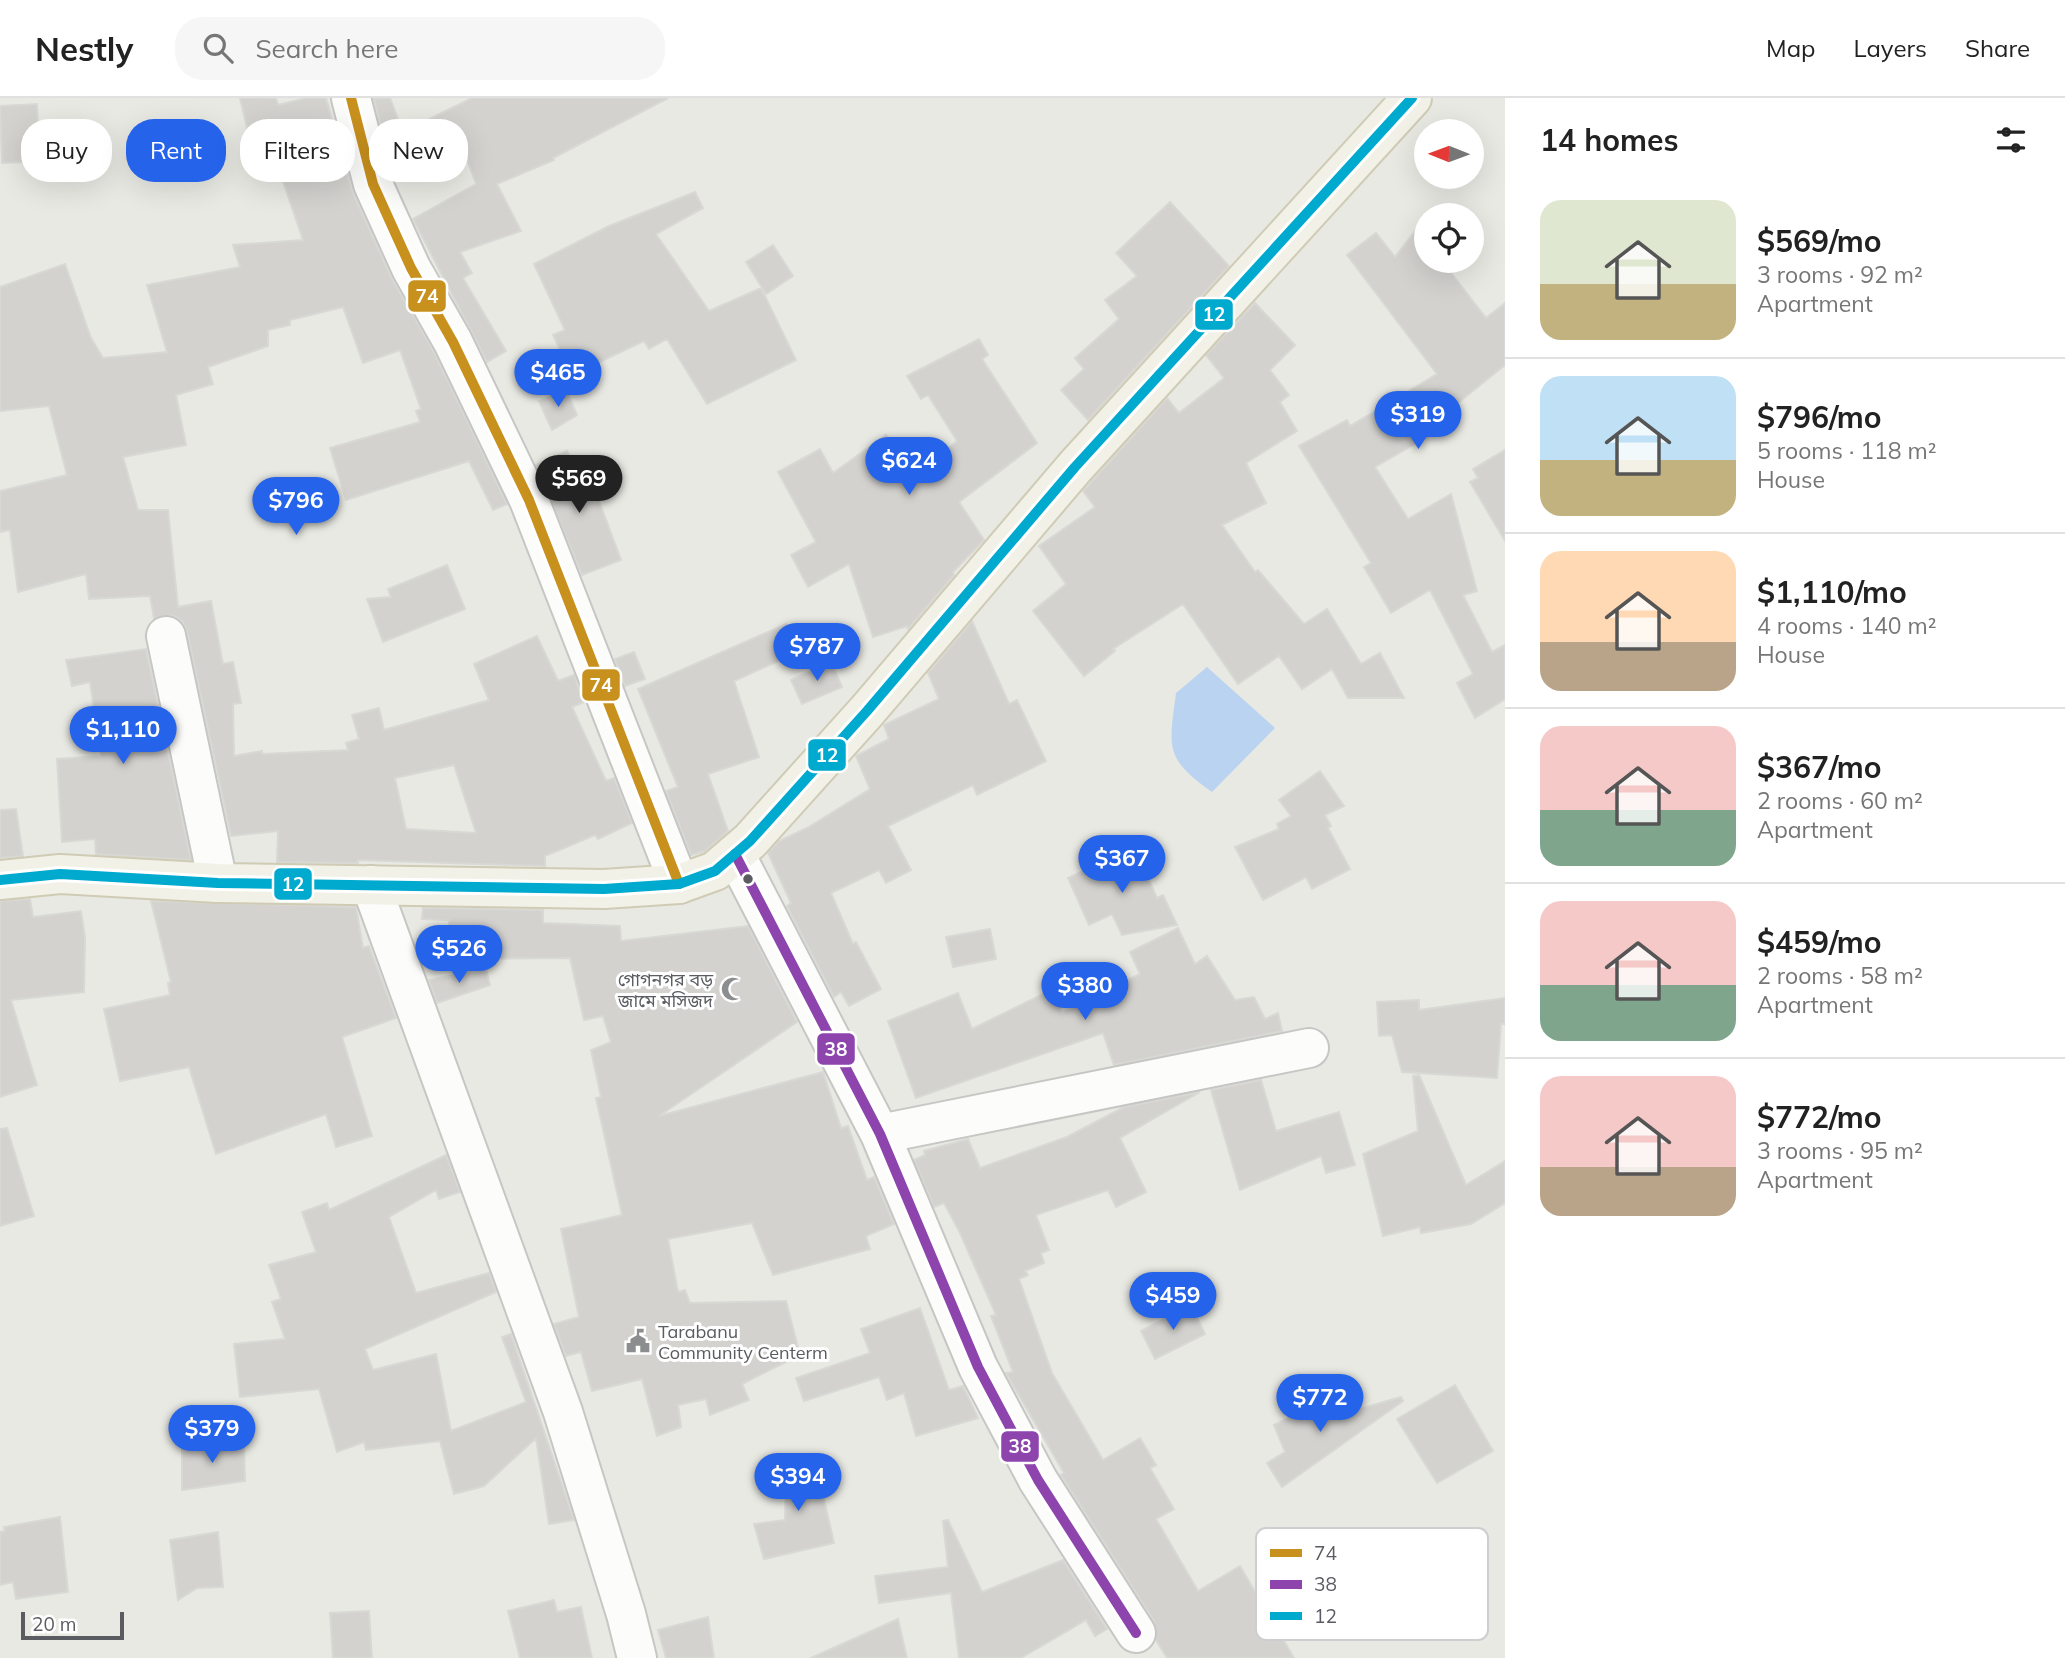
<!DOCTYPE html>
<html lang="en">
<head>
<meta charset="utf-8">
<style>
	:root { --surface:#fff; --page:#f6f6f6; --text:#222; --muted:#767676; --line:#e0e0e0; --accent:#2563eb }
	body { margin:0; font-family:Mulish,"Noto Sans Bengali",sans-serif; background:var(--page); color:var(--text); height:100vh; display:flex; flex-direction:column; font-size:26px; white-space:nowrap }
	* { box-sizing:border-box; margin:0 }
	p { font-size:23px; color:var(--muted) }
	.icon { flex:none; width:38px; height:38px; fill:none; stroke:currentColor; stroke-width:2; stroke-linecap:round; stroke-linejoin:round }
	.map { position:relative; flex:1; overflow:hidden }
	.drawer { display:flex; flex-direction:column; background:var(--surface); width:560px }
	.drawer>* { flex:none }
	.banner { position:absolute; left:21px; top:21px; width:665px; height:63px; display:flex; gap:14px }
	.needle { width:46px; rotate:271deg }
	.controls { position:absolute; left:1414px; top:21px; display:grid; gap:14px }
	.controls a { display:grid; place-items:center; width:70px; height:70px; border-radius:50%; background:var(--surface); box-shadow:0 7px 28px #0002; font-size:35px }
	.scale { position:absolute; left:21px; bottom:18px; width:103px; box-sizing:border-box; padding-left:7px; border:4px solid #5a5c61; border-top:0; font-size:19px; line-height:24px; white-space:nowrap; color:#5a5c61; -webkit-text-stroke:5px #fff; paint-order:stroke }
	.price { position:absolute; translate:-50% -60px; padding:0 16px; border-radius:24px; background:var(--accent); color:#fff; font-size:23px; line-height:46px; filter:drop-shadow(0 2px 4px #0008) }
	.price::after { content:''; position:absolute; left:50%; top:42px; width:21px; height:16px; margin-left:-10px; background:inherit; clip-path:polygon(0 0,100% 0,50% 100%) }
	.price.on { background:#222; color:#fff }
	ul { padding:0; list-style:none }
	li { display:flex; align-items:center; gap:21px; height:175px; padding:0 35px }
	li+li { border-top:2px solid var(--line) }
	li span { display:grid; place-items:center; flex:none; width:196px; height:140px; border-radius:21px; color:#555 }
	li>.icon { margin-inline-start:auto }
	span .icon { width:84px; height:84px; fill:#fffc; stroke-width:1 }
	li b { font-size:30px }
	h2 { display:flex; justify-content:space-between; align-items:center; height:84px; padding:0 35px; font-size:30px }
	.chip { padding:0 24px; border-radius:28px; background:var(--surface); box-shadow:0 7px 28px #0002; font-size:24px; line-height:63px }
	.chip.on { background:var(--accent); color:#fff }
	header { display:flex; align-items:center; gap:42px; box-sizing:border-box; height:98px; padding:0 35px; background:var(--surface); border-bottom:2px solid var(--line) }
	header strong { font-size:33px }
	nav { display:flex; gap:38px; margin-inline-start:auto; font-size:24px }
	.search { width:490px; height:63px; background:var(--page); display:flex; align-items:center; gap:18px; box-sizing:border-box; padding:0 24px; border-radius:28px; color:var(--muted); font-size:26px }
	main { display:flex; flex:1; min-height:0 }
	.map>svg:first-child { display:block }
	.water { fill:#bad3f1 }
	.building { fill:#d3d2cf; stroke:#d8d8d4; stroke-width:2; fill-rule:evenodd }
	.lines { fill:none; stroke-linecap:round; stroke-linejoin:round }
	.street-casing { stroke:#c6c6c4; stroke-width:42 }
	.primary-casing { stroke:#cfcbb4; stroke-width:42 }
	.street { stroke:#fcfcfb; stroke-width:38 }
	.primary { stroke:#f1f1e7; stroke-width:38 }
	.bus-1-casing { stroke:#fff; stroke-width:16 }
	.bus-2-casing { stroke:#fff; stroke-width:16 }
	.bus-3-casing { stroke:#fff; stroke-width:16 }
	.bus-1 { stroke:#c8901d; stroke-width:10 }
	.bus-2 { stroke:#8e44ad; stroke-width:10 }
	.bus-3 { stroke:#00a9ce; stroke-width:10 }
	.bus-dot { fill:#5a5c61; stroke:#fff; stroke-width:2.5 }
	.labels { text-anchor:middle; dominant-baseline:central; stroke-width:6; stroke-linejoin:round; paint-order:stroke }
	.poi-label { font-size:18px; fill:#5a5c61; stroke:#fff; text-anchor:end }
	.key { fill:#fff; stroke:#ceced0; stroke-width:2 }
	.key-label { font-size:19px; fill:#5a5c61 }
	.line-badge { stroke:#fff; stroke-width:2.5 }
	.badge-label { font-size:19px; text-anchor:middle; font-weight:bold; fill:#fff }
</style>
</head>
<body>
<header>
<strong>Nestly</strong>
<div class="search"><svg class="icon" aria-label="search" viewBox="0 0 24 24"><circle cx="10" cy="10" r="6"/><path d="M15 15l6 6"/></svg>Search here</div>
<nav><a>Map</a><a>Layers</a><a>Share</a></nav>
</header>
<main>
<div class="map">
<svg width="1505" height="1560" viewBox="0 0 1505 1560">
	<rect width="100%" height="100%" fill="#e9e9e4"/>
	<path class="water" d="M 1207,569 L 1275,630 L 1212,694 C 1164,660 1169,650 1176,595 Z"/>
	<path class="building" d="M 240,0 L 276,0 L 278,7 L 306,0 L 326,0 L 353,95 L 391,179 L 434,254 L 507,406 L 493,412 L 469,363 L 346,402 L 330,350 L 420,324 L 416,313 L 421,311 L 400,252 L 363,265 L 343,209 L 290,222 L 290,227 L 268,232 L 268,248 L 208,269 L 213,286 L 176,297 L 186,347 L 123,359 L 138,412 L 168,412 L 178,509 L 211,503 L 223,566 L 233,564 L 241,605 L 233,606 L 234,658 L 262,653 L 262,656 L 348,652 L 346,645 L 359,641 L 352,617 L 379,610 L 384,632 L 489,602 L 474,566 L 537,538 L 558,583 L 574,577 L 584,604 L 572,609 L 606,683 L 614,680 L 632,725 L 598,741 L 595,737 L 545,758 L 545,768 L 358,762 L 358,765 L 277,764 L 278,733 L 231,738 L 187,533 L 182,523 L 172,517 L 154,520 L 150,498 L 89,501 L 86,476 L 18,494 L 10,432 L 0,434 L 0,393 L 67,377 L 49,308 L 0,313 L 0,189 L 65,166 L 91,240 L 103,260 L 167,254 L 147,187 L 240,169 L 233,147 L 303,142 L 272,51 L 253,55 ZM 454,667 L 476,735 L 406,731 L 395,680 Z
		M 390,0 L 401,29 L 382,34 L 374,1 Z
		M 472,0 L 668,0 L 553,60 L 554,62 L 497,86 L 521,133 L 460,154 L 472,175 L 463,180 L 506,253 L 487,264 L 413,121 L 476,86 L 458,37 L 410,60 L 399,36 Z
		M 37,6 L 38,33 L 48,32 L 49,63 L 2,65 L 0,8 Z
		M 695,94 L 703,110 L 656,136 L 709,213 L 761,190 L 796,262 L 707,306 L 667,241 L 649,251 L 644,243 L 572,277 L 553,237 L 565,232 L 534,166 L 609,128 Z
		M 1170,104 L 1229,168 L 1088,322 L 1061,292 L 1084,271 L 1075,260 L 1119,221 L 1105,202 L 1137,178 L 1116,155 Z
		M 1426,119 L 1426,163 L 1442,163 L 1486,220 L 1505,205 L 1505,267 L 1442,318 L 1431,323 L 1434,335 L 1375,369 L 1408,421 L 1451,396 L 1477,493 L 1463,497 L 1492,554 L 1505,547 L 1505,601 L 1475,620 L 1457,585 L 1473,576 L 1430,492 L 1391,515 L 1364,469 L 1371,465 L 1299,348 L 1347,322 L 1350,328 L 1437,276 L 1347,157 L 1376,135 L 1395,159 Z
		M 773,147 L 793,178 L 766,196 L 746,164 Z
		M 1255,205 L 1295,247 L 1270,272 L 1289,297 L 1280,304 L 1297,333 L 1246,365 L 1266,405 L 1222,427 L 1255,474 L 1258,472 L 1304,526 L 1327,511 L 1361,566 L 1380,555 L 1404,600 L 1348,600 L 1332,571 L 1302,591 L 1279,558 L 1238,586 L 1183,506 L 1113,551 L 1115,553 L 1084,578 L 1033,513 L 1066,486 L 1039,448 L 1095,409 L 1083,393 L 1167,300 L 1179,315 L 1224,280 L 1206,257 Z
		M 979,241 L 988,257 L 982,261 L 1037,345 L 959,404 L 984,442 L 953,474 L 954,477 L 908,531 L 907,528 L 873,539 L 849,466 L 808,489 L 791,457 L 816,444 L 778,374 L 820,351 L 833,375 L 886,337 L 916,380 L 957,343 L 928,297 L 921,301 L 907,278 Z
		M 566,292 L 577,317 L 552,332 L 539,303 Z
		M 1505,352 L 1505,443 L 1470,384 L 1478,380 L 1473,371 Z
		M 567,353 L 588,398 L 596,395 L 621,462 L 582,477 L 536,367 Z
		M 447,467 L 465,511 L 383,544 L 367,501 L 391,499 L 388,491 Z
		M 972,523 L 1009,606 L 1017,602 L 1046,663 L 977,697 L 973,687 L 888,728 L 911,772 L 886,785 L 879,772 L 831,795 L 853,846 L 856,844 L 881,891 L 849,908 L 841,894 L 834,899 L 787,808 L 791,805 L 768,755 L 779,743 L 807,730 L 870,691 L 856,658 L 889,641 L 884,627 L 939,601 L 928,575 Z
		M 786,526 L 798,554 L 734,583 L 759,659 L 708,676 L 728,733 L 705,753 L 691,757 L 666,693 L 678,689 L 638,591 Z
		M 146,551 L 191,762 L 96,756 L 95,741 L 62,744 L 57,661 L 101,658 L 90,584 L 72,588 L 66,562 Z
		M 634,554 L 645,581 L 625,588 L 615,561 Z
		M 831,564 L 842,589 L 802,606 L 791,582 Z
		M 1320,673 L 1344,708 L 1325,717 L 1331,728 L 1328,730 L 1350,771 L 1312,791 L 1306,779 L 1263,802 L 1235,749 L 1279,731 L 1277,726 L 1291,718 L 1279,702 Z
		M 16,711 L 23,758 L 0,760 L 0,712 Z
		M 1134,749 L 1157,800 L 1163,797 L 1177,827 L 1122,837 L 1112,816 L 1089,827 L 1068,780 Z
		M 30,801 L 33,819 L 81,813 L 85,840 L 84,894 L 11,902 L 37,987 L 0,999 L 0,803 Z
		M 151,803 L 356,809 L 363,850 L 369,848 L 396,920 L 342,939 L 372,1038 L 336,1049 L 326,1016 L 216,1056 L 189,969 L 120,983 L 104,911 L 170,897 L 168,885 L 171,884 Z
		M 423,810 L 543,812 L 543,825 L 620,828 L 621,843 L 748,828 L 797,924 L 659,1018 L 823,974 L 841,1030 L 848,1028 L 867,1082 L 874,1079 L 894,1126 L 866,1138 L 870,1151 L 773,1177 L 752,1125 L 668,1141 L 678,1194 L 685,1192 L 690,1205 L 786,1203 L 800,1257 L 742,1286 L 749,1302 L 710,1317 L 706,1301 L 678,1307 L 681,1329 L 657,1338 L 642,1281 L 592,1293 L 581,1254 L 566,1258 L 554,1226 L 579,1219 L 561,1131 L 622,1117 L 596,1000 L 601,999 L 591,952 L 611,944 L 603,918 L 584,922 L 570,860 L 449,861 L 449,822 L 422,821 Z
		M 1178,830 L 1195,866 L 1207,858 L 1235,902 L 1254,899 L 1265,921 L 1278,915 L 1282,933 L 1114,967 L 1103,935 L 916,1000 L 888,923 L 958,895 L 972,931 L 1051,892 L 1062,915 L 1140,876 L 1130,854 Z
		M 990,831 L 996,861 L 953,869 L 946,839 Z
		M 486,871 L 490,887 L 437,905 L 429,882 Z
		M 1505,900 L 1505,926 L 1501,926 L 1497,980 L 1402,974 L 1392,937 L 1379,938 L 1377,904 L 1419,902 L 1419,912 Z
		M 1419,977 L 1466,1087 L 1505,1063 L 1505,1105 L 1471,1126 L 1421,1135 L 1420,1129 L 1383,1138 L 1363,1056 L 1418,1033 L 1413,978 Z
		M 1261,982 L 1276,1033 L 1339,1014 L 1355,1067 L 1326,1075 L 1321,1058 L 1240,1092 L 1211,992 Z
		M 1200,994 L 1120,1040 L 1146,1094 L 1116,1109 L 1108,1092 L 1036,1117 L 1049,1152 L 1041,1155 L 1044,1165 L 1025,1173 L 1028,1177 L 1019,1181 L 1052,1275 L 1103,1362 L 1140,1340 L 1156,1367 L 1150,1370 L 1174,1411 L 1156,1421 L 1198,1493 L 1240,1468 L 1294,1560 L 1167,1560 L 1156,1542 L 1154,1523 L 1061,1377 L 1064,1375 L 1006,1275 L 1013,1274 L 991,1218 L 996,1217 L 960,1135 L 944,1105 L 934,1109 L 914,1062 L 925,1057 L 924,1053 L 968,1041 L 980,1070 L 1067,1039 L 1124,1009 Z
		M 7,1030 L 34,1118 L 0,1128 L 0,1031 Z
		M 446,1057 L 460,1094 L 439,1101 L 436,1092 L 389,1119 L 416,1195 L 489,1175 L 496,1194 L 365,1251 L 373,1272 L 436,1256 L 451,1333 L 526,1304 L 502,1239 L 511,1236 L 574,1422 L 549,1426 L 536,1340 L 484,1388 L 454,1396 L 440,1343 L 366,1352 L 364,1344 L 337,1354 L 319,1291 L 240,1299 L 234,1246 L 285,1241 L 272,1204 L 281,1201 L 269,1167 L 316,1154 L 302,1114 L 327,1105 L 329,1112 Z
		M 1191,1207 L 1205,1236 L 1155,1261 L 1141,1233 Z
		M 920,1210 L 949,1292 L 963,1288 L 978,1320 L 916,1338 L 904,1295 L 887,1302 L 879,1279 L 804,1303 L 796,1280 L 870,1255 L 861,1231 Z
		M 1455,1287 L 1493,1353 L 1437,1385 L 1397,1321 Z
		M 1333,1297 L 1346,1315 L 1401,1299 L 1403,1303 L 1282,1389 L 1267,1365 L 1285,1354 L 1274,1327 Z
		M 244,1345 L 245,1383 L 182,1392 L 182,1346 Z
		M 786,1356 L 814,1356 L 814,1384 L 820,1384 L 834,1445 L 764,1461 L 754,1426 L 785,1422 Z
		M 60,1419 L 68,1494 L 16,1501 L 13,1484 L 0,1487 L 0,1434 L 5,1433 L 4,1429 Z
		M 948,1422 L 982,1494 L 1063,1462 L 1107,1531 L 1095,1538 L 1086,1522 L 1021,1560 L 959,1560 L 951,1495 L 879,1505 L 875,1478 L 948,1469 L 943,1423 Z
		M 218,1434 L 223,1489 L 197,1490 L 178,1502 L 170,1442 Z
		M 554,1502 L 557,1514 L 581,1509 L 592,1560 L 520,1560 L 508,1513 Z
		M 369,1513 L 372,1560 L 333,1560 L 330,1515 Z
		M 708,1519 L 714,1560 L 666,1560 L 658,1532 Z
		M 898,1521 L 907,1560 L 811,1560 Z"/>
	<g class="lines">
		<g class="street-casing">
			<path id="street" d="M 351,0 L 373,86 L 411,170 L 453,244 L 529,402 L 679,786
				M 166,538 L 218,785
				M 735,756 L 880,1036 L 978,1269 L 1038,1382 L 1136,1535
				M 371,787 L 563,1314 L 626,1516 L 637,1560
				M 880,1036 L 1309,950"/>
		</g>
		<g class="primary-casing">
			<path id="primary" d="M 0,782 L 60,776 L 218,785 L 604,791 L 679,786 L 715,773 L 750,743 L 867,613 L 1075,369 L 1412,0"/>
		</g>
		<use href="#street" class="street"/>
		<use href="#primary" class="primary"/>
		<g class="bus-1-casing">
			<path id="bus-1" d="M 351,0 L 373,86 L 411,170 L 453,244 L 529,402 L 679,786"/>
		</g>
		<g class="bus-2-casing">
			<path id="bus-2" d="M 735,756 L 880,1036 L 978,1269 L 1038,1382 L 1136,1535"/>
		</g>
		<g class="bus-3-casing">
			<path id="bus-3" d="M 0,782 L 60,776 L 218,785 L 604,791 L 679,786 L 715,773 L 750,743 L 867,613 L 1075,369 L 1412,0"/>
		</g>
		<use href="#bus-1" class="bus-1"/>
		<use href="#bus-2" class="bus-2"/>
		<use href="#bus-3" class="bus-3"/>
	</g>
	<defs>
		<g id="mosque-bare" transform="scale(1.89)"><path d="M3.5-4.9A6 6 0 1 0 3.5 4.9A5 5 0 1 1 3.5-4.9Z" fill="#8c8d8f" stroke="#fff" stroke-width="2.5" paint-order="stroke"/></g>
		<g id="civic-bare" transform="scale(1.89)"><path d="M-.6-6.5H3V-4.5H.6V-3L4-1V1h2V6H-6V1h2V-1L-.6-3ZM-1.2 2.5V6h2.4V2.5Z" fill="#8c8d8f" stroke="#fff" stroke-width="2.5" paint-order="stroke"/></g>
	</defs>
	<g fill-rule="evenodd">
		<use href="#mosque-bare" x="733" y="891"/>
		<use href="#civic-bare" x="638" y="1243"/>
	</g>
	<circle class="bus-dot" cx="748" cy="781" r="6"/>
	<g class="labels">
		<g class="poi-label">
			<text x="713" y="881">গোগনগর বড়<tspan x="713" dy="21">জামে মসিজদ</tspan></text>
			<text x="658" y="1233" text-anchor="start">Tarabanu<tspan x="658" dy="21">Community Centerm</tspan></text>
		</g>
	</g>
	<rect x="1256" y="1430" width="232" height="112" rx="10" class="key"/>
	<rect x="1270" y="1451" width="32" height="8" fill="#c8901d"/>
	<rect x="1270" y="1482" width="32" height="9" fill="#8e44ad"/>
	<rect x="1270" y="1514" width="32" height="8" fill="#00a9ce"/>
	<g class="key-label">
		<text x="1314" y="1462">74</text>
		<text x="1314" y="1493">38</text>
		<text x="1314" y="1525">12</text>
	</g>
	<g class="line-badge">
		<rect x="407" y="181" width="40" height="34" rx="7" fill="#c8901d"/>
		<rect x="1194" y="200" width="40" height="33" rx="7" fill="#00a9ce"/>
		<rect x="581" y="570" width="40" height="34" rx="7" fill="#c8901d"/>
		<rect x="807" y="640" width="40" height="34" rx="7" fill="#00a9ce"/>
		<rect x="273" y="769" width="40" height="34" rx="7" fill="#00a9ce"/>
		<rect x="816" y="934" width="40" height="34" rx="7" fill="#8e44ad"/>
		<rect x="1000" y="1332" width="40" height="33" rx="7" fill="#8e44ad"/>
	</g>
	<g class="badge-label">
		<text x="427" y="205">74</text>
		<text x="1214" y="223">12</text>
		<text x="601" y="594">74</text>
		<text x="827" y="664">12</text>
		<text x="293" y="793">12</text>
		<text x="836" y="958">38</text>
		<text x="1020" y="1355">38</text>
	</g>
</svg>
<div class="controls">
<a><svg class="needle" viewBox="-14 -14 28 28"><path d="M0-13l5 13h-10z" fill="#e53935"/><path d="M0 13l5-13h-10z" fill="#767676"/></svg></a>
<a><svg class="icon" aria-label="locate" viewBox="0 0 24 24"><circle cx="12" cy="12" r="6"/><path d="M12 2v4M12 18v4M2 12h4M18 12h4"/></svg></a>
</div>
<div class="scale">20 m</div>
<b class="price" style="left:558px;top:311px">$465</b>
<b class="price" style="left:1418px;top:353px">$319</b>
<b class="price" style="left:909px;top:399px">$624</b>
<b class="price on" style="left:579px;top:417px">$569</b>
<b class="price" style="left:296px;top:439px">$796</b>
<b class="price" style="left:817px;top:585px">$787</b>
<b class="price" style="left:123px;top:668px">$1,110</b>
<b class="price" style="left:1122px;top:797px">$367</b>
<b class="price" style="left:459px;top:887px">$526</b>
<b class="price" style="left:1085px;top:924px">$380</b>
<b class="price" style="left:1173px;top:1234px">$459</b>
<b class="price" style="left:1320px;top:1336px">$772</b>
<b class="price" style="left:212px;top:1367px">$379</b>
<b class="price" style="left:798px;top:1415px">$394</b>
<div class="banner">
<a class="chip">Buy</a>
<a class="chip on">Rent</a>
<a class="chip">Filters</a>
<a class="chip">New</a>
</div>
</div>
<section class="drawer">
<h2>14 homes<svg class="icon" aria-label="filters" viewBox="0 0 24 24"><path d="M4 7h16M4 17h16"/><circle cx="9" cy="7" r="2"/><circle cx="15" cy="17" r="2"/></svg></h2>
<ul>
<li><span style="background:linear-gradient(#dfe7d0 60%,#c2b280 0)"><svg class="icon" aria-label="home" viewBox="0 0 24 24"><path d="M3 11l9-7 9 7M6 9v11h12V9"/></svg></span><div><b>$569/mo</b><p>3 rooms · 92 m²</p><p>Apartment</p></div></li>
<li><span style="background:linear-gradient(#bfe0f5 60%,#c2b280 0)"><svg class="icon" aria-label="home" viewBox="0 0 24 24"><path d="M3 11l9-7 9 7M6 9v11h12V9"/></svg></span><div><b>$796/mo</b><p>5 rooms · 118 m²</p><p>House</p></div></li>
<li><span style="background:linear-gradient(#ffd9b3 65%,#b9a48a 0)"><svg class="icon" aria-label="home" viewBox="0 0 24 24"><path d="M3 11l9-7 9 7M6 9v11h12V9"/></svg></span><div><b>$1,110/mo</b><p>4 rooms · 140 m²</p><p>House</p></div></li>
<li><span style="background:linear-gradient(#f6c9c9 60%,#7fa58c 0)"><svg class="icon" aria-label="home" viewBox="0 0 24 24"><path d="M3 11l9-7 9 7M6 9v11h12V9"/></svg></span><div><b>$367/mo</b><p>2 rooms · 60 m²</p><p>Apartment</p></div></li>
<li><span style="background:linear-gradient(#f6c9c9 60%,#7fa58c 0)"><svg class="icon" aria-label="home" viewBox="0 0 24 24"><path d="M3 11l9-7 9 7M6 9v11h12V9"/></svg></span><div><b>$459/mo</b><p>2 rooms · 58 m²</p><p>Apartment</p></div></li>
<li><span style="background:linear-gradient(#f6c9c9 65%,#b9a48a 0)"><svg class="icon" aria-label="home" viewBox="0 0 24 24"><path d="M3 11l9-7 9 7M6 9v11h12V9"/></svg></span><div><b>$772/mo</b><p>3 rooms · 95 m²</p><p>Apartment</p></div></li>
</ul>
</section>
</main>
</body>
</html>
